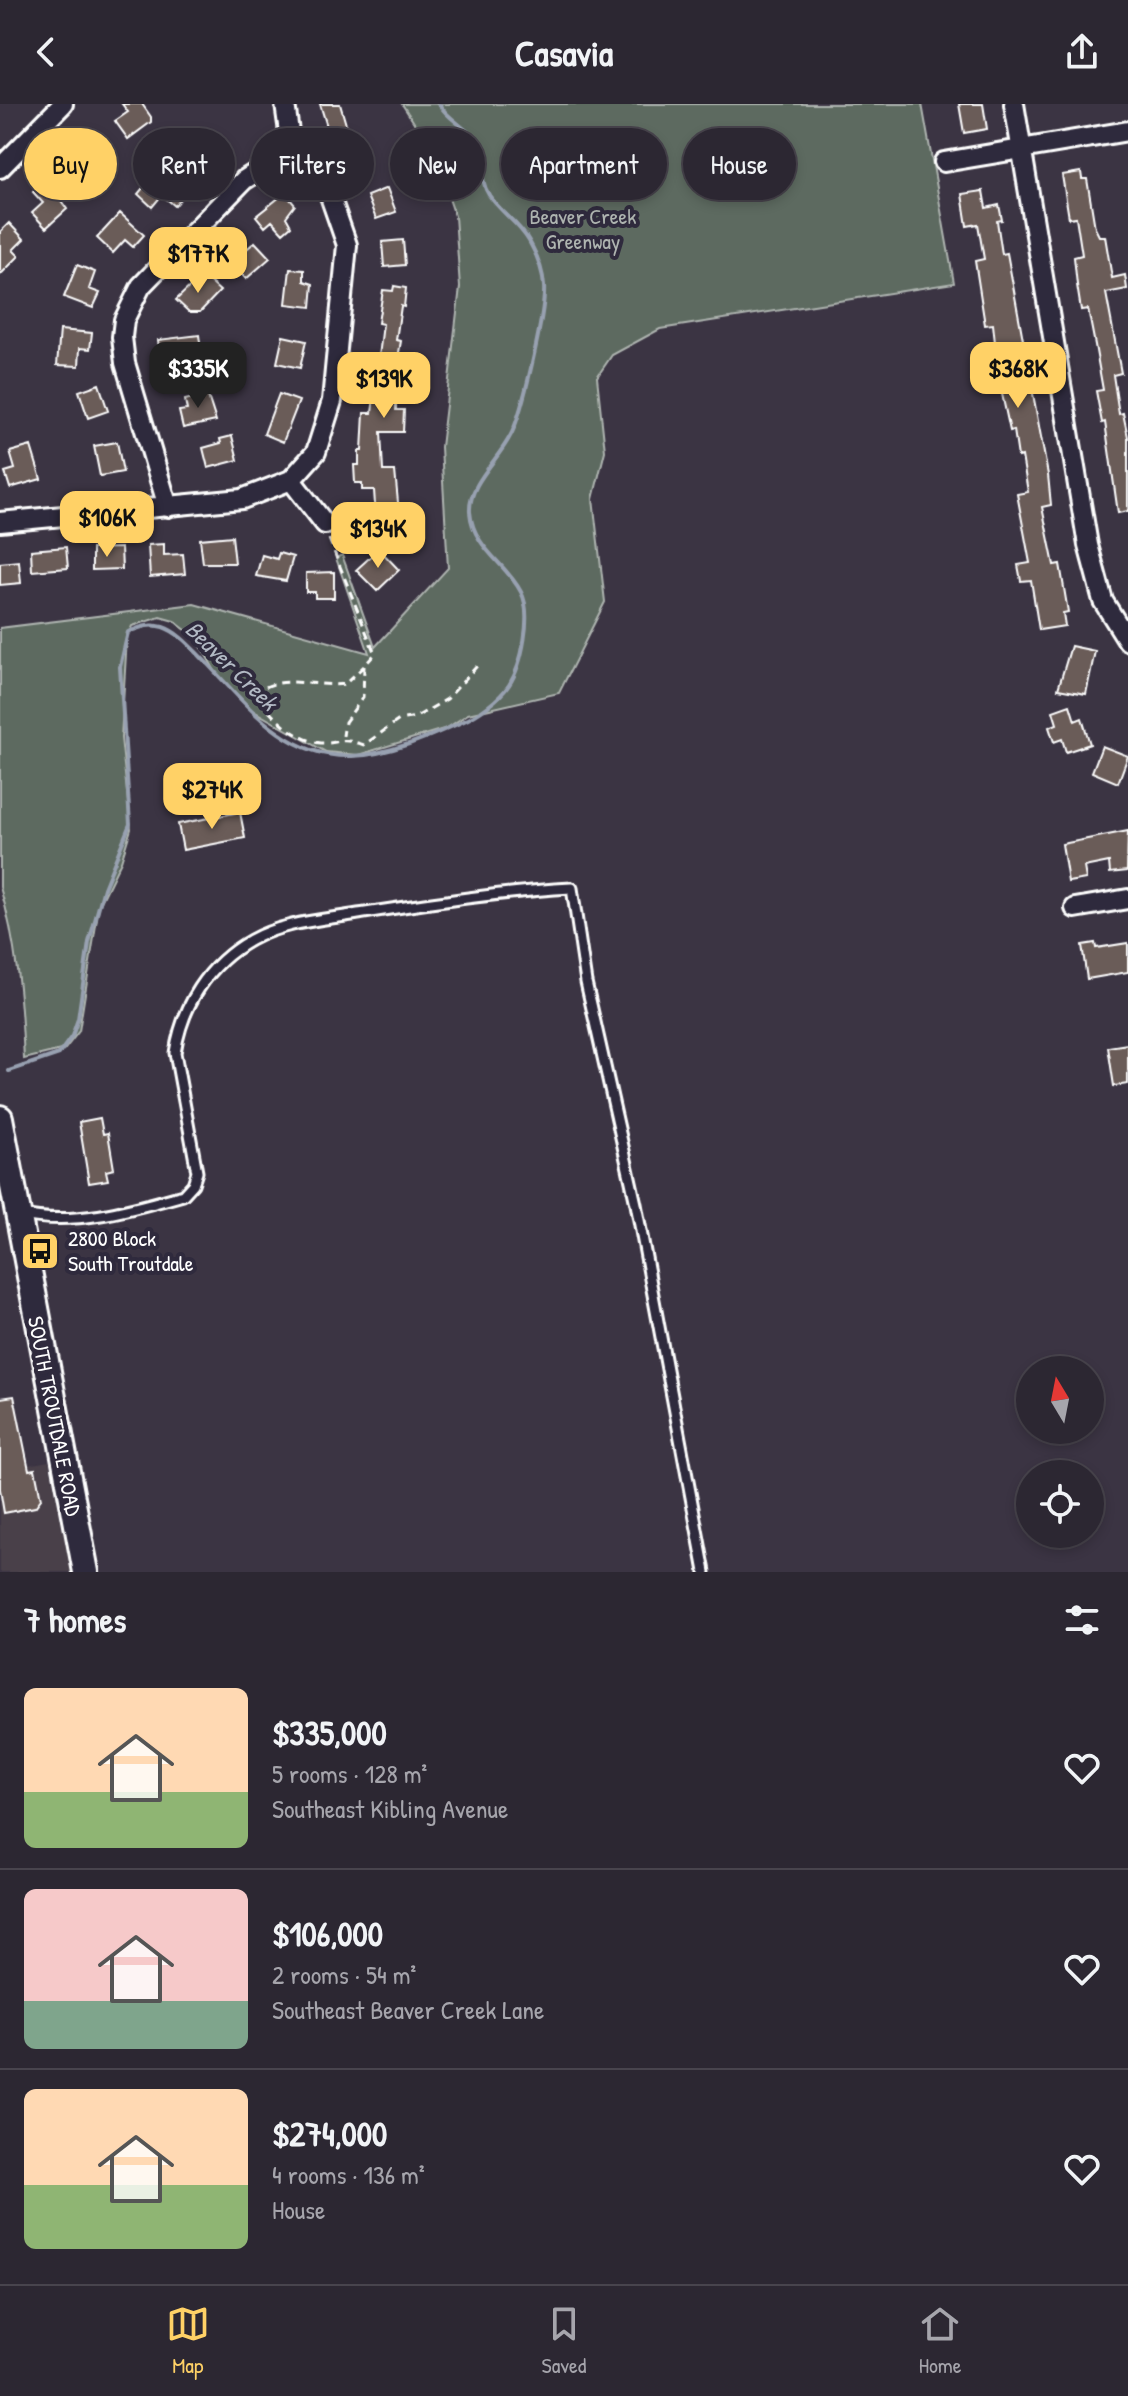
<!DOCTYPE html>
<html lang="en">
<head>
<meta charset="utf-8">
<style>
	:root { --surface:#2c2732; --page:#342f3a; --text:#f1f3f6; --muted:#a6a5ac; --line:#48444d; --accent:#ffd166 }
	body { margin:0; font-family:"Patrick Hand",sans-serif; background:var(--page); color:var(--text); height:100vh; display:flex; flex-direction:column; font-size:30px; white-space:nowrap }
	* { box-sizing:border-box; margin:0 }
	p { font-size:26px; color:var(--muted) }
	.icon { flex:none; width:44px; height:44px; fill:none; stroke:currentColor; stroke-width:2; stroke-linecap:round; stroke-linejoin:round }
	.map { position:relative; height:1468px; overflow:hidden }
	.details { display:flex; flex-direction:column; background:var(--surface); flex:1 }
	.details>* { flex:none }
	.top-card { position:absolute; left:24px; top:24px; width:1080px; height:72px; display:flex; gap:16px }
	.needle { width:52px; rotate:350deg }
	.buttons { position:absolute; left:1016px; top:1252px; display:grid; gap:16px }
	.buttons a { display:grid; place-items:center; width:88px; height:88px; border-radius:50%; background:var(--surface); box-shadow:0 4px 12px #0003,0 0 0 2px var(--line); font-size:40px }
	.price { position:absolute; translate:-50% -68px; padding:0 18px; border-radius:16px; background:var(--accent); color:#111; font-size:26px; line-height:52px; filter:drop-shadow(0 2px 4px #0008) }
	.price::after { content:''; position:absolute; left:50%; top:48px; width:24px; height:18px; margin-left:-12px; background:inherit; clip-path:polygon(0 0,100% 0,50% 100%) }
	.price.current { background:#222; color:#fff }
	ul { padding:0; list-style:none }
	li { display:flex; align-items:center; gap:24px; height:200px; padding:0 24px }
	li+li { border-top:2px solid var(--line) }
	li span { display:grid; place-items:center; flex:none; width:224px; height:160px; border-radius:12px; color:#555 }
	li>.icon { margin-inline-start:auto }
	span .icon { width:96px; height:96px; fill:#fffc; stroke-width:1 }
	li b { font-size:34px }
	h2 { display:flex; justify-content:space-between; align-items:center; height:96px; padding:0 24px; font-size:34px }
	.tag { padding:0 28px; border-radius:36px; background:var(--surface); box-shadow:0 4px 12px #0003,0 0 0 2px var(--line); font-size:28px; line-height:72px }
	.tag.current { background:var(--accent); color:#111 }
	header { display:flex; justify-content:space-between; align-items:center; height:104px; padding:0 24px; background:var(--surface); font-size:36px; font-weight:700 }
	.tabs { display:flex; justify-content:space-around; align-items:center; height:112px; border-top:2px solid var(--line); background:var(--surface); font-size:22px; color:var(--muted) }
	.tabs a { display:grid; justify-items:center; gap:4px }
	.tabs .current { color:var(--accent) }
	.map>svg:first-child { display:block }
	.built { fill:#49404a }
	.green { fill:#5d6a60; stroke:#aeb4b0; stroke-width:2 }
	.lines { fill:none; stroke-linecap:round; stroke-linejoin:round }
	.stream { stroke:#98a1b1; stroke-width:4 }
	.building { fill:#6b5b59; stroke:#fff; stroke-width:2 }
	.service-casing { stroke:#fff; stroke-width:15 }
	.minor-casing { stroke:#fff; stroke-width:24 }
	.secondary-casing { stroke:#fff; stroke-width:30 }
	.path { stroke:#fff; stroke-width:3; stroke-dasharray:8 6; stroke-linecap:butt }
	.service { stroke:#2f2a3d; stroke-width:9 }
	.minor { stroke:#2f2a3d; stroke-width:18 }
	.secondary { stroke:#2f2a3d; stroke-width:24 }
	.labels { text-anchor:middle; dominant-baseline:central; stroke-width:8; stroke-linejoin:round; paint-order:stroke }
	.park-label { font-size:22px; fill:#aeb4b0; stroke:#2f2a3d }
	.poi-label { font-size:22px; fill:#fff; stroke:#2f2a3d; text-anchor:start }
	.street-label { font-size:22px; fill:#fff; stroke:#2f2a3d }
	.water-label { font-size:24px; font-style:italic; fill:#b2b9c4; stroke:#2f2a3d }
</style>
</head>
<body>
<header><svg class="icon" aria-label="back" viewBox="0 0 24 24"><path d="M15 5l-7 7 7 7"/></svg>Casavia<svg class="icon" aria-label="share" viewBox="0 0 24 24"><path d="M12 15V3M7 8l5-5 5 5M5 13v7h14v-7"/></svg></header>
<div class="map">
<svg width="1128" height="1468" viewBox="0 0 1128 1468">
	<rect width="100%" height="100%" fill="#3b3443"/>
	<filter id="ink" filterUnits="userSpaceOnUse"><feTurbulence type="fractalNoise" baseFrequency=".0125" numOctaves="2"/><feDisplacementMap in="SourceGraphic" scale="16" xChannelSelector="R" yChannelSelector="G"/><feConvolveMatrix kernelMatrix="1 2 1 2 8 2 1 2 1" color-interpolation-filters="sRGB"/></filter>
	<g filter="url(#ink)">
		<path class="built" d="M 49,1357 L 71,1468 L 0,1468 L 0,1366 Z"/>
		<path class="green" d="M 402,0 L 922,0 L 954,179 L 660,225 L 612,251 L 597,273 L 605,347 L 593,395 L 605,498 L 559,589 L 468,610 L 447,624 L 358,651 L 326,648 L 252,606 L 218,572 L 196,534 L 174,517 L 160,513 L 132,522 L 127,533 L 121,634 L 131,725 L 121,757 L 99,802 L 79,927 L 65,945 L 24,955 C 21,895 17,840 0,783 L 0,524 L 194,500 L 369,549 L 336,454 L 342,451 L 375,543 L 448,464 L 441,343 L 460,183 L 455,112 L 433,48 Z"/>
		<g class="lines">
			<path class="stream" d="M 9,967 L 59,950 L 72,932 L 78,915 L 89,838 L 104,784 L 130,720 L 120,563 L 128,528 C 141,523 150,519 163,523 C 178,528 190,542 201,553 C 243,596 284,655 352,652 C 388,651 429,633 462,618 C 478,611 499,596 509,581 C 522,561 533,510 521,488 C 506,459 473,444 470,408 C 468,377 504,352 514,324 C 524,299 546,207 544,182 C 543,166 537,151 529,137 C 519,119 500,108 489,91 C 478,75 486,55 477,39 C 468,23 448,16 439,0"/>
		</g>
		<path class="building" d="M 122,0 L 142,0 L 151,13 L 151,18 L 128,35 L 115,17 L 128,8 Z
			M 320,0 L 340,0 L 347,24 L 329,29 Z
			M 959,0 L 983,0 L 987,25 L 964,29 Z
			M 87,32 L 98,43 L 88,52 L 95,60 L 78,76 L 60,58 Z
			M 196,33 L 208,47 L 204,51 L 213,61 L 199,72 L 174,43 L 184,35 L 188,40 Z
			M 158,66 L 186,89 L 175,102 L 162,91 L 152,103 L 138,90 Z
			M 1081,68 L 1082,75 L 1087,75 L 1095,124 L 1099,132 L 1105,132 L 1112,174 L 1125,171 L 1127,185 L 1106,189 L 1121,269 L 1113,271 L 1119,310 L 1123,309 L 1128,333 L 1128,407 L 1118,409 L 1105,318 L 1102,319 L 1096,287 L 1103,286 L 1095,241 L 1088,205 L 1081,206 L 1077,181 L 1074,153 L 1082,151 L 1076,113 L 1069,114 L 1062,71 Z
			M 46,76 L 67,105 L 46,124 L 32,109 L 43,99 L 33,88 Z
			M 387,84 L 396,108 L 376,115 L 367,92 Z
			M 983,87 L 986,104 L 999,101 L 1002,116 L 997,117 L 1002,150 L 1007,149 L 1048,371 L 1051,401 L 1042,403 L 1054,461 L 1060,460 L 1068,508 L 1063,509 L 1065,522 L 1039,526 L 1031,476 L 1021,477 L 1018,461 L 1030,459 L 1017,390 L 1028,388 L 1022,352 L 1018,353 L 1014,326 L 1010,327 L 999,276 L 993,220 L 985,221 L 975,157 L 984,155 L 978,120 L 967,122 L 962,90 Z
			M 285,89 L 295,101 L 286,113 L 291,122 L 283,129 L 272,117 L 265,123 L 256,112 Z
			M 120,109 L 144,131 L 133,143 L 125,136 L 113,149 L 97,134 Z
			M 9,119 L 24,135 L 13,146 L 19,152 L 0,171 L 0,128 Z
			M 403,136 L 405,161 L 384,163 L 382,138 Z
			M 255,138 L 270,154 L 246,175 L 230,157 L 226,160 L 218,151 L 230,141 L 242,149 Z
			M 77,161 L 95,168 L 89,185 L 100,189 L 93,204 L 64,193 Z
			M 290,165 L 304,166 L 304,177 L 313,180 L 311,203 L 286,200 Z
			M 202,171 L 220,187 L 200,208 L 189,208 L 176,196 Z
			M 394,182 L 406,184 L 404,203 L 401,202 L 396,236 L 401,237 L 392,288 L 396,289 L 396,306 L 404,306 L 403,328 L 381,328 L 383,367 L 395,367 L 401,430 L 377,431 L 374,386 L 362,386 L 362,379 L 355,379 L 354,361 L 359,361 L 359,347 L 362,347 L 364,309 L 372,309 L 383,220 L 378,219 L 383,186 L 393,187 Z
			M 60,226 L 92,229 L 90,245 L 80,244 L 79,262 L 57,261 Z
			M 199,231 L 201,246 L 187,248 L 188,259 L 171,260 L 170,252 L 160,253 L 158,236 Z
			M 283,232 L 306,237 L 300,264 L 277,259 Z
			M 99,280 L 108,307 L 88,314 L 79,287 Z
			M 205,283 L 216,317 L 183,324 L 179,307 L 187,306 L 185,296 L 193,294 L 191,286 Z
			M 279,290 L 299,297 L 283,338 L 264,330 Z
			M 232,332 L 238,356 L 208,364 L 203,344 L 221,339 L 220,335 Z
			M 117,338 L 123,368 L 100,372 L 94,342 Z
			M 31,342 L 41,375 L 10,384 L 5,368 L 15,365 L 10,348 Z
			M 232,432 L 235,459 L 203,459 L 200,435 Z
			M 164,440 L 164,451 L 183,450 L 185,470 L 150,473 L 148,441 Z
			M 66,443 L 68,464 L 32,467 L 31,446 Z
			M 121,444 L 122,465 L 92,466 L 92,445 Z
			M 379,445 L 399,466 L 377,487 L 356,466 Z
			M 279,449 L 293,453 L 286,477 L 256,472 L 262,451 L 277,455 Z
			M 19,457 L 21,479 L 0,481 L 0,459 Z
			M 334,468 L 334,494 L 315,494 L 315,488 L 306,488 L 306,469 Z
			M 1071,542 L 1095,547 L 1086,590 L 1058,585 Z
			M 1070,601 L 1075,617 L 1082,614 L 1090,640 L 1066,648 L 1062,635 L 1054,638 L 1049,623 L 1057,620 L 1053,607 Z
			M 1102,642 L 1128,652 L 1118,679 L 1092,668 Z
			M 240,708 L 245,734 L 183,746 L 178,720 Z
			M 1128,727 L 1127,767 L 1110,769 L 1109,758 L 1084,763 L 1086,775 L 1068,778 L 1062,740 Z
			M 1095,839 L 1096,844 L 1128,839 L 1128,868 L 1087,875 L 1082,841 Z
			M 1128,940 L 1128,980 L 1114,982 L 1108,943 Z
			M 100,1014 L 103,1030 L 108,1029 L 114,1065 L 106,1067 L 108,1076 L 89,1079 L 79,1018 Z
			M 14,1292 L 29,1366 L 35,1365 L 41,1395 L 35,1403 L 4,1409 L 0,1385 L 0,1294 Z"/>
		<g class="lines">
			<g class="service-casing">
				<path id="service" d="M 19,1110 C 73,1123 130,1106 183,1091 L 193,1080 L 197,1068 L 175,949 C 182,902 208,860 251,836 C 283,818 323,816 358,810 C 429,799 499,788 572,784 L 586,878 L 636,1100 L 705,1468"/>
			</g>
			<g class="minor-casing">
				<path id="minor" d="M 1014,0 L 1088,441 L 1103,497 L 1128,537
					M 944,58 L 1128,27
					M 0,64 L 63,0
					M 291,376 L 325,420
					M 168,403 L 125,259 L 122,233 L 124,216 L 141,182 L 244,76 L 296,43
					M 0,418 L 242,395 L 291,376 L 316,348 L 332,297 L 347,141 L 330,92 L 289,28 L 285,0
					M 1075,804 L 1128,795"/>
			</g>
			<g class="secondary-casing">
				<path id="secondary" d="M 0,1014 L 86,1468"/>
			</g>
			<path class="path" d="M 329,435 L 375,550 L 364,562 L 363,593 L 345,618 L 343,632
				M 364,562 L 345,580 C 316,584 278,568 256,590 C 268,610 295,636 321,639 C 341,640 338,632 364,641 L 399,616 L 416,613 L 447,595 L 477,562"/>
			<use href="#service" class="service"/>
			<use href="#minor" class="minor"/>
			<use href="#secondary" class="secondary"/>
		</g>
	</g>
	<defs>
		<g id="bus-square" transform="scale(2)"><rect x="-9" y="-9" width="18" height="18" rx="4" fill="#ffd166" stroke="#2f2a3d"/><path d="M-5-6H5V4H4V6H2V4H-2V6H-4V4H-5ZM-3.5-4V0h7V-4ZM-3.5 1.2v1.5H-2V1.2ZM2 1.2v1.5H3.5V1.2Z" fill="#111"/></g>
	</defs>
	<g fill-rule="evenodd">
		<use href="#bus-square" x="40" y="1147"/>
	</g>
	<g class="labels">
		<g class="park-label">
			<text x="583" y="112">Beaver Creek<tspan x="583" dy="25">Greenway</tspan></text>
		</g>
		<g class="poi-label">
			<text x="68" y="1134">2800 Block<tspan x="68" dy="25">South Troutdale</tspan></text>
		</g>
		<g class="street-label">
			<text transform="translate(55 1312) rotate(79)">SOUTH TROUTDALE ROAD</text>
		</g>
		<g class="water-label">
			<text transform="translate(232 561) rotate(44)">Beaver Creek</text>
		</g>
	</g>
</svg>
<div class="buttons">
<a><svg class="needle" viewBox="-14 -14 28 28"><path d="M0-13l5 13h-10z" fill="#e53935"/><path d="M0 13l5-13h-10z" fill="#a6a5ac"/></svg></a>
<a><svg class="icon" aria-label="locate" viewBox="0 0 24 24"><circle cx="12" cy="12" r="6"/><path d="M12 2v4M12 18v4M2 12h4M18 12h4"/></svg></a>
</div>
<b class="price" style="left:198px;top:191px">$177K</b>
<b class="price current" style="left:198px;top:306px">$335K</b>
<b class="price" style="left:1018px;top:306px">$368K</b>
<b class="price" style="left:384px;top:316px">$139K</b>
<b class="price" style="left:107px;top:455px">$106K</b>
<b class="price" style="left:378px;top:466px">$134K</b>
<b class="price" style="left:212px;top:727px">$274K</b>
<div class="top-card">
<a class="tag current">Buy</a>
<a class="tag">Rent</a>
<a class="tag">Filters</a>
<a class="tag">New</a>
<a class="tag">Apartment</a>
<a class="tag">House</a>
</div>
</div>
<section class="details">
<h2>7 homes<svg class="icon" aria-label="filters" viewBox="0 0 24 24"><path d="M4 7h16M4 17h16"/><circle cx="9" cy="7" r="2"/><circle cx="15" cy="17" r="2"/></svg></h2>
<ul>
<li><span style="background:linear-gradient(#ffd9b3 65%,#8fb573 0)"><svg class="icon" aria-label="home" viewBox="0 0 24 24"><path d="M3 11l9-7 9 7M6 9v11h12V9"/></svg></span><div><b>$335,000</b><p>5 rooms · 128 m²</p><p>Southeast Kibling Avenue</p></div><svg class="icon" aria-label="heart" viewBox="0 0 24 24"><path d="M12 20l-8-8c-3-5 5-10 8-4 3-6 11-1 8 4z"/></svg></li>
<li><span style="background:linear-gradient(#f6c9c9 70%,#7fa58c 0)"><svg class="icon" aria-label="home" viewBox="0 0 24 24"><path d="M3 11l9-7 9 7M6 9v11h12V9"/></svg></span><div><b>$106,000</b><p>2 rooms · 54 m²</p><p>Southeast Beaver Creek Lane</p></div><svg class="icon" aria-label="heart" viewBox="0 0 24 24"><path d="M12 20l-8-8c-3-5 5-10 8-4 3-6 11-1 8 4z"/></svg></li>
<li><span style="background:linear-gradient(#ffd9b3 60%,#8fb573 0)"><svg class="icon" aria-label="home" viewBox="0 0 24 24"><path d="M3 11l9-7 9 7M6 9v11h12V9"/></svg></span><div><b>$274,000</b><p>4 rooms · 136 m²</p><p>House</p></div><svg class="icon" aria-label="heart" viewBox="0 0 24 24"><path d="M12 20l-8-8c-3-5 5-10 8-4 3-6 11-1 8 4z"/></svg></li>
</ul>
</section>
<nav class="tabs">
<a class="current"><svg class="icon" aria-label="map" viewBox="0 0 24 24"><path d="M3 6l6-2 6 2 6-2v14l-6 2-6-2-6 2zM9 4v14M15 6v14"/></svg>Map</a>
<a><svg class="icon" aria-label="saved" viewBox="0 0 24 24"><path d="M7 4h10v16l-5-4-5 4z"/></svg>Saved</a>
<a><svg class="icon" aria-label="home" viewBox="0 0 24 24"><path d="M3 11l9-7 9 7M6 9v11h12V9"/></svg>Home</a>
</nav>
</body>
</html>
